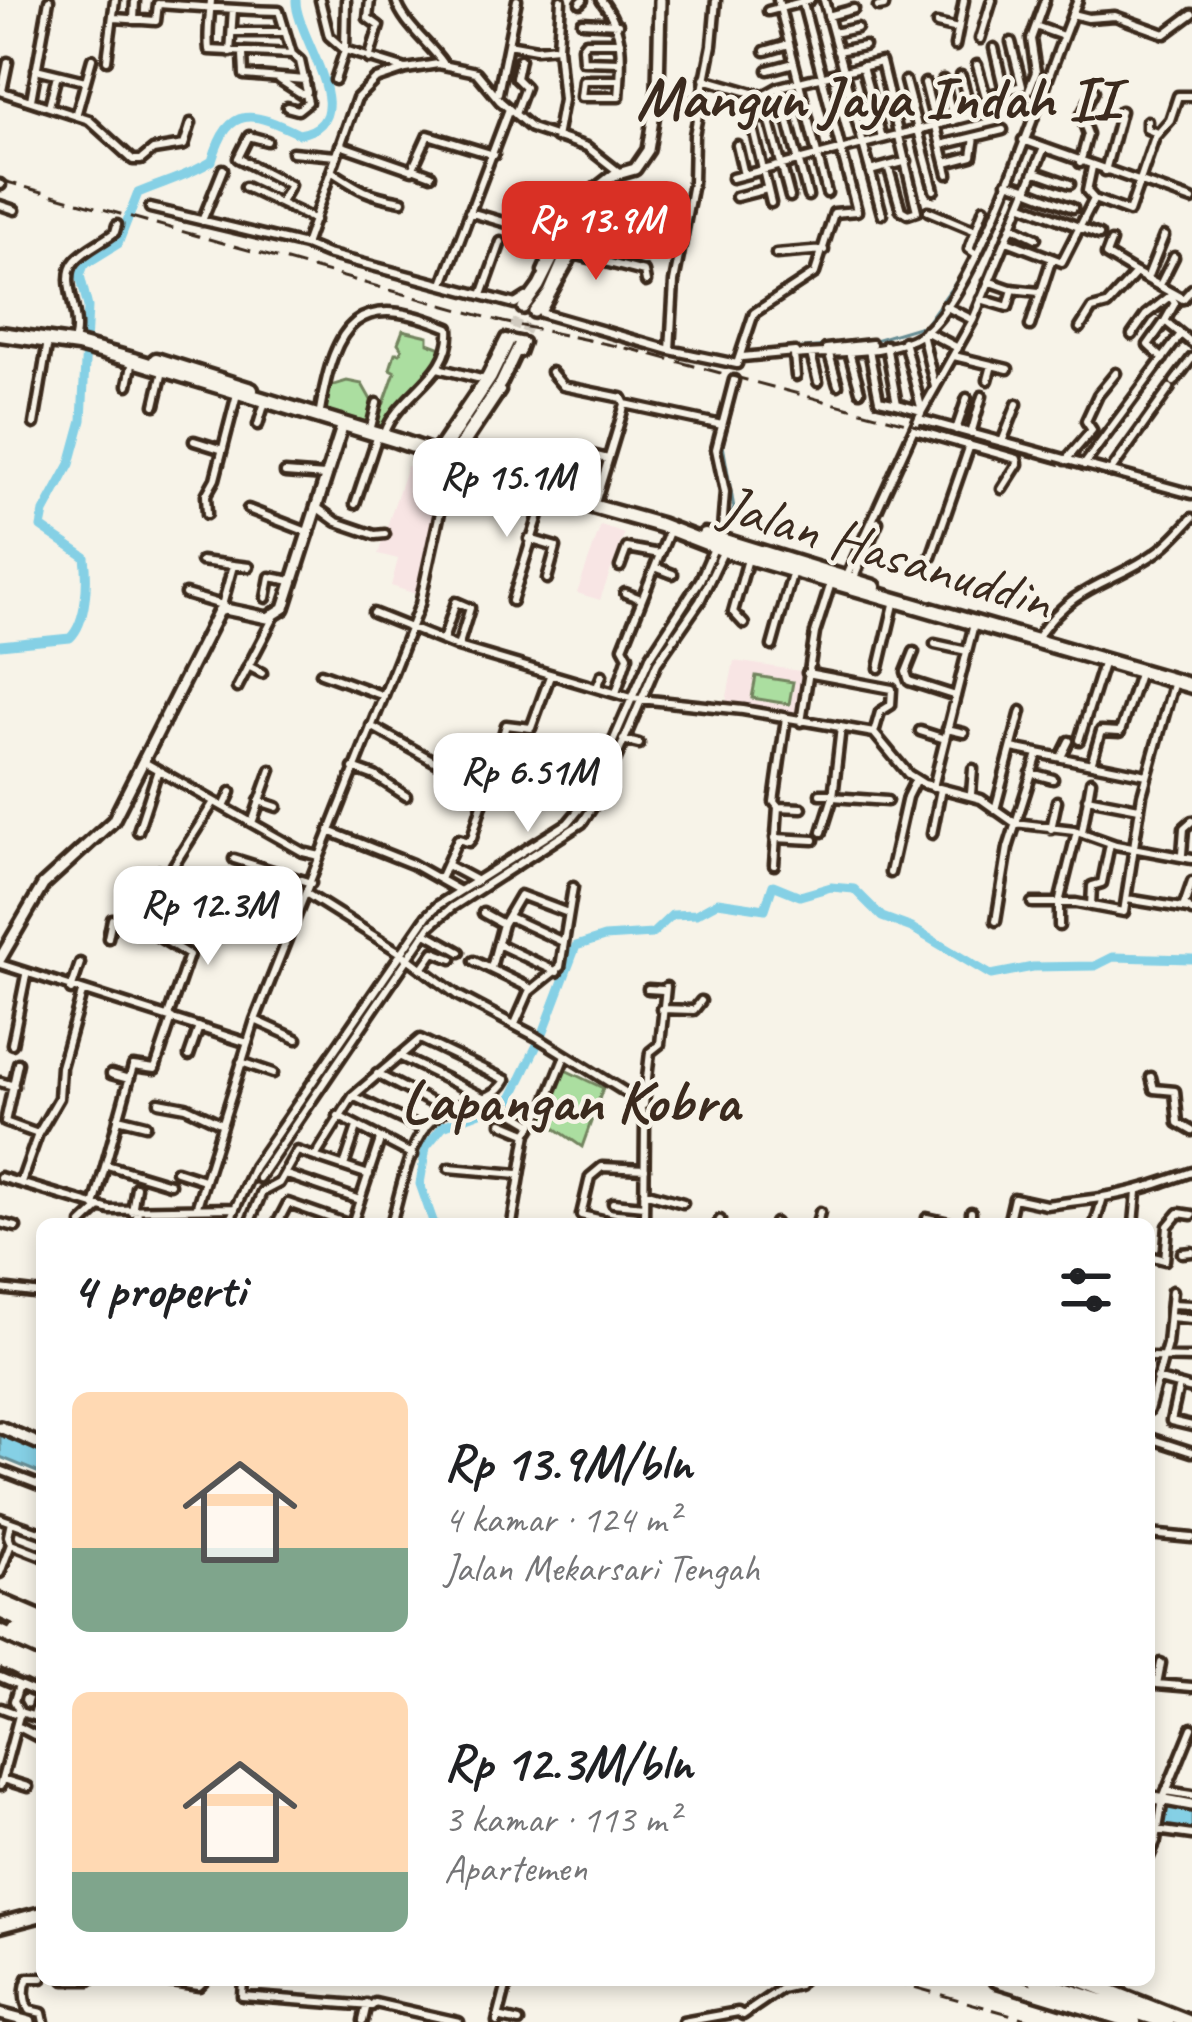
<!DOCTYPE html>
<html lang="id">
<head>
<meta charset="utf-8">
<style>
	:root { --surface:#fff; --page:#f2f2f2; --text:#202124; --muted:#757577; --accent:#d93025 }
	body { margin:0; font-family:Caveat,sans-serif; background:var(--page); color:var(--text); height:100vh; display:flex; flex-direction:column; font-size:45px; white-space:nowrap }
	* { box-sizing:border-box; margin:0 }
	p { font-size:39px; color:var(--muted) }
	.icon { flex:none; width:66px; height:66px; fill:none; stroke:currentColor; stroke-width:2; stroke-linecap:round; stroke-linejoin:round }
	.map { position:relative; flex:1; overflow:hidden }
	.drawer { position:absolute; left:36px; top:1218px; width:1119px; height:768px; display:flex; flex-direction:column; background:var(--surface); border-radius:18px; box-shadow:0 6px 18px #0003 }
	.drawer>* { flex:none }
	.price { position:absolute; translate:-50% -102px; padding:0 27px; border-radius:24px; background:#fff; color:#222; font-size:39px; line-height:78px; filter:drop-shadow(0 3px 6px #0008) }
	.price::after { content:''; position:absolute; left:50%; top:72px; width:36px; height:27px; margin-left:-18px; background:inherit; clip-path:polygon(0 0,100% 0,50% 100%) }
	.price.active { background:var(--accent); color:#fff }
	ul { padding:0; list-style:none }
	li { display:flex; align-items:center; gap:36px; height:300px; padding:0 36px }
	li span { display:grid; place-items:center; flex:none; width:336px; height:240px; border-radius:18px; color:#555 }
	li>.icon { margin-inline-start:auto }
	span .icon { width:144px; height:144px; fill:#fffc; stroke-width:1 }
	li b { font-size:51px }
	h2 { display:flex; justify-content:space-between; align-items:center; height:144px; padding:0 36px; font-size:51px }
	.map>svg:first-child { display:block }
	.built { fill:#f8e5e4 }
	.green { fill:#abdea0; stroke:#73845f; stroke-width:3 }
	.water { fill:#85d0e5; stroke:#678e95; stroke-width:3 }
	.lines { fill:none; stroke-linecap:round; stroke-linejoin:round }
	.stream { stroke:#678e95; stroke-width:3 }
	.river { stroke:#85d0e5; stroke-width:9 }
	.major-tunnel { stroke:#d1cbc0; stroke-width:9; stroke-dasharray:9 4.5; stroke-linecap:butt }
	.minor-casing { stroke:#3b2a1e; stroke-width:15 }
	.major-casing { stroke:#3b2a1e; stroke-width:18 }
	.highway-casing { stroke:#3b2a1e; stroke-width:21 }
	.minor { stroke:#f7f3e8; stroke-width:6 }
	.major { stroke:#f7f3e8; stroke-width:9 }
	.highway { stroke:#f7f3e8; stroke-width:12 }
	.rail { stroke:#3b2a1e; stroke-width:3; stroke-dasharray:18 9; stroke-linecap:butt }
	.labels { text-anchor:middle; dominant-baseline:central; stroke-width:9; stroke-linejoin:round; paint-order:stroke }
	.street-label { font-size:57px; fill:#3b2a1e; stroke:#f7f3e8 }
	.neighbourhood-label { font-size:60px; font-weight:bold; fill:#3b2a1e; stroke:#f7f3e8 }
</style>
</head>
<body>
<div class="map">
<svg width="1192" height="2022" viewBox="0 0 1192 2022">
	<rect width="100%" height="100%" fill="#f7f3e8"/>
	<filter id="ink" filterUnits="userSpaceOnUse"><feTurbulence type="fractalNoise" baseFrequency=".00833" numOctaves="2"/><feDisplacementMap in="SourceGraphic" scale="24" xChannelSelector="R" yChannelSelector="G"/><feConvolveMatrix kernelMatrix="1 2 1 2 8 2 1 2 1" color-interpolation-filters="sRGB"/></filter>
	<g filter="url(#ink)">
		<path class="built" d="M 407,466 L 448,478 L 422,596 L 391,586 L 398,559 L 378,554 Z
			M 601,525 L 624,534 L 600,600 L 577,593 Z
			M 734,661 L 807,672 L 800,719 L 725,707 Z"/>
		<path class="green" d="M 0,326 L 105,345 L 319,410 L 324,388 L 347,381 L 362,384 L 371,400 L 384,403 L 395,372 L 390,369 L 395,353 L 400,353 L 402,349 L 398,343 L 403,330 L 428,336 L 428,343 L 447,350 L 446,354 L 391,421 L 386,433 L 575,493 L 572,501 L 132,360 L 0,334 Z
			M 756,676 L 793,682 L 789,704 L 752,698 Z
			M 563,1069 L 603,1088 L 582,1147 L 542,1119 Z"/>
		<path class="water" d="M 0,1434 L 42,1452 L 42,1474 L 0,1457 Z
			M 1149,1803 L 1192,1810 L 1192,1831 L 1149,1824 Z"/>
		<g class="lines">
			<path class="stream" d="M 868,342 L 925,325 L 961,275
				M 749,353 L 847,344
				M 726,536 L 734,508 L 723,445 L 739,382
				M 707,579 L 717,555
				M 690,611 L 703,588
				M 656,660 L 684,619
				M 562,832 C 606,797 627,719 651,669
				M 407,953 L 440,909 L 479,886"/>
			<path class="river" d="M 0,645 L 70,638 C 87,622 88,580 85,557 L 41,527 L 44,512 L 70,464 L 82,420 L 88,307 L 80,275 L 84,265 L 118,244 L 138,193 C 164,182 188,176 212,161 C 229,103 253,112 299,134 C 367,122 295,37 296,0
				M 542,1036 L 576,946 L 604,937 L 652,934 L 672,915 L 696,914 L 718,902 L 765,909 L 773,885 L 800,896 L 831,887 L 854,889 L 882,917 L 912,928 L 991,975 L 1033,967 L 1095,966 L 1113,957 L 1192,959
				M 434,1224 L 420,1184 L 426,1147 L 443,1126 L 510,1101 L 538,1043"/>
			<path class="major-tunnel" d="M 509,341 L 523,308
				M 519,345 L 534,312"/>
			<g class="minor-casing">
				<path id="minor" d="M 320,0 L 329,36 L 345,50 L 406,69 L 438,64 L 476,72 L 500,101 L 531,128 L 587,147 L 620,173
					M 396,0 C 402,23 429,43 443,63
					M 601,0 C 625,29 622,61 619,97 L 581,97 L 583,80 L 620,80
					M 778,0 L 827,193
					M 824,0 L 882,214
					M 580,3 L 583,0
					M 158,4 C 199,7 239,10 279,11 L 292,54 L 209,50 C 207,34 210,16 211,0
					M 878,7 L 884,6 L 885,0
					M 768,11 L 810,0
					M 1072,14 L 1088,18 L 1115,16 L 1165,34 L 1192,14
					M 828,16 L 854,9
					M 115,18 L 156,21 L 158,4
					M 134,20 L 135,0
					M 582,22 L 618,24
					M 937,24 L 958,29
					M 1038,27 L 1063,36
					M 232,32 L 285,32
					M 833,33 L 857,28
					M 980,39 L 992,0
					M 620,42 L 586,42 L 582,47 L 583,61 L 620,62
					M 508,44 L 536,49 L 557,47
					M 955,46 L 964,0
					M 994,48 L 1004,91
					M 765,51 L 789,44
					M 837,51 L 864,46
					M 230,52 L 233,9
					M 243,54 L 244,75 L 305,80
					M 369,59 L 379,26 L 368,18 L 370,0
					M 107,60 L 115,0
					M 977,65 L 990,111
					M 862,66 L 882,138
					M 36,69 L 85,81
					M 406,69 L 376,79 L 357,98 L 305,245 L 327,254 L 515,304 L 526,297
					M 768,70 L 794,63
					M 961,76 L 972,116
					M 704,79 L 763,96 L 779,87 L 881,62 L 917,211 L 908,214 L 901,210 L 888,166
					M 280,80 L 302,94 L 307,92 L 300,61 L 292,54
					M 335,80 L 345,50 L 346,0
					M 943,80 L 954,121
					M 905,81 L 934,190
					M 925,83 L 948,174
					M 779,87 L 808,196
					M 0,91 L 89,120 L 133,160 L 141,160 L 153,150 L 184,145 L 191,123
					M 2,91 L 8,62
					M 498,93 L 517,0
					M 986,96 L 1022,86 L 1011,42
					M 657,98 L 700,103
					M 31,100 L 49,0
					M 1023,105 L 1036,72 L 1031,39 L 1045,0
					M 49,106 L 57,75
					M 287,107 L 298,110 L 308,102 L 306,94
					M 767,111 L 790,197
					M 515,114 L 525,87 L 516,78 L 520,59
					M 76,116 L 92,59
					M 761,118 L 767,111 L 766,96
					M 1147,121 L 1147,129 L 1157,133
					M 753,128 L 771,203
					M 556,138 L 563,100 L 558,47 L 561,0
					M 1023,140 L 1192,200
					M 267,141 L 249,136 L 238,158 L 290,185 L 281,201
					M 340,145 L 412,170 L 428,135 L 494,155
					M 737,145 L 744,175
					M 941,145 L 1003,130
					M 292,152 L 336,156
					M 946,163 L 972,156 L 975,137
					M 1080,163 L 1088,134 L 1081,116 L 1094,91
					M 1092,167 L 1087,191 L 1094,199 L 1129,212 L 1155,137 L 1170,120 L 1178,96 L 1192,96
					M 415,169 L 431,175
					M 331,171 C 360,190 368,195 402,201
					M 870,171 L 907,161
					M 1105,171 L 1121,111
					M 1036,172 L 1070,184
					M 732,178 L 990,111 L 1018,105 L 1035,109
					M 1007,182 L 1029,189
					M 0,184 L 1,185
					M 245,187 L 315,220
					M 1029,191 L 1073,208
					M 736,197 L 767,189
					M 0,205 L 15,210
					M 1023,205 L 1099,235
					M 150,208 L 305,245
					M 590,209 L 574,254 L 541,313 L 670,350 L 737,364 L 754,313 L 815,273 L 834,213 L 857,211 L 802,0
					M 928,211 L 976,231
					M 469,212 L 507,223
					M 202,221 L 223,169
					M 1014,227 L 1036,238
					M 1007,241 L 1062,262 L 1094,199
					M 1111,242 L 1106,255 L 1136,273
					M 574,254 L 644,272 L 646,282
					M 776,254 L 824,250
					M 976,254 L 969,249 L 984,208
					M 542,271 L 571,207 L 581,200
					M 1148,276 L 1164,236
					M 988,281 L 1011,289 L 1039,292
					M 443,284 L 509,109
					M 1160,285 L 1174,257
					M 482,295 L 501,242
					M 981,299 L 1008,307 L 1013,289
					M 945,306 L 973,320
					M 1030,326 L 1052,258
					M 1080,328 L 1092,309 L 1107,305 L 1136,273 L 1183,299 L 1192,289
					M 925,331 L 958,348
					M 922,334 L 935,387
					M 1132,335 L 1146,315 L 1170,296 L 1175,303 L 1165,321
					M 75,338 C 81,312 59,279 75,261 C 85,249 103,242 115,232 L 117,225
					M 904,341 L 922,411
					M 826,349 L 872,344
					M 670,350 L 674,282 L 693,183 L 694,135 L 712,45 L 716,0
					M 869,350 L 879,400 L 897,404 L 886,345
					M 849,352 L 860,391
					M 811,354 L 818,382
					M 829,354 L 838,385
					M 954,356 L 1008,369
					M 742,357 L 795,352
					M 1163,359 L 1148,345 L 1165,321 L 1192,343
					M 438,368 L 481,379
					M 551,372 L 563,386 L 622,398 L 625,404
					M 796,376 L 794,355 C 830,351 889,355 921,335 C 979,297 1047,71 1078,0
					M 988,380 L 992,365
					M 1174,382 L 1192,358
					M 128,385 L 133,360
					M 897,404 L 922,411
					M 155,405 L 163,371
					M 320,411 C 335,323 357,289 449,328 C 453,376 399,393 385,433
					M 919,419 L 1192,494
					M 34,424 L 48,341
					M 258,425 L 265,402
					M 371,427 L 377,403
					M 915,430 L 1017,459 L 1018,464 L 1002,489
					M 956,430 L 967,398
					M 971,434 L 982,396
					M 194,441 L 220,449
					M 1002,442 L 1017,404
					M 436,450 L 486,376 L 505,338 L 524,342 L 520,353
					M 588,454 L 608,459
					M 457,457 L 501,391
					M 1066,460 L 1092,430 L 1086,421 L 1098,395 L 1116,373
					M 1084,465 L 1181,334
					M 1110,472 L 1170,388
					M 285,473 L 325,476
					M 596,500 L 625,404 L 722,425
					M 355,504 L 378,435
					M 248,509 L 310,533
					M 319,509 L 337,522 L 375,535 L 385,534
					M 207,514 L 206,495 L 215,479 L 237,394
					M 529,539 L 556,547 L 547,579
					M 931,557 L 970,445
					M 201,561 L 249,567
					M 620,567 L 627,548 L 660,554
					M 655,567 L 673,574
					M 846,578 L 922,411 L 973,320 L 1044,148
					M 853,580 L 878,522
					M 625,593 L 641,599
					M 185,594 L 222,605
					M 266,598 L 270,577 L 292,581
					M 512,601 L 546,493
					M 221,609 L 233,566
					M 373,613 L 458,647 L 631,698 L 743,710 L 874,733 L 908,774 L 924,784 L 981,799 L 1015,823 L 1074,830 L 1116,845 L 1192,859
					M 744,624 L 733,612 L 748,559
					M 1039,635 C 1075,583 1113,584 1157,552 C 1170,543 1181,530 1192,518
					M 443,640 L 456,602 L 470,608 L 458,647
					M 935,644 L 967,651
					M 772,646 L 793,571
					M 914,652 L 906,672 L 909,681 L 956,696
					M 248,666 L 262,673
					M 879,668 L 895,600
					M 321,673 L 384,696
					M 807,673 L 892,689 L 891,705 L 880,712 L 874,733
					M 597,687 L 602,675
					M 237,688 L 274,617
					M 616,693 L 628,656 L 623,647 L 669,532
					M 801,722 L 815,633 L 831,583
					M 371,726 L 488,791
					M 947,729 L 964,733
					M 920,731 L 945,739
					M 623,740 L 639,744
					M 1079,740 L 1103,664
					M 1012,748 L 1147,775
					M 1061,757 L 1069,741
					M 1092,761 L 1101,731 L 1120,732 L 1139,674
					M 144,762 L 303,852 L 320,856
					M 353,768 L 375,776 L 406,796
					M 1031,773 L 1053,779
					M 933,787 L 974,624
					M 820,794 L 833,794
					M 971,794 L 973,769
					M 833,797 L 887,801
					M 1087,798 L 1139,808
					M 259,801 L 277,807
					M 224,807 L 231,792
					M 778,807 L 802,808
					M 995,810 L 1021,711
					M 252,823 L 271,770
					M 1051,829 L 1057,801
					M 138,831 L 158,770
					M 329,831 L 412,864 L 460,891
					M 822,832 L 833,797 L 841,727
					M 1082,832 L 1091,781
					M 932,834 L 941,789
					M 775,838 L 814,840
					M 1182,854 L 1184,828 L 1192,821
					M 234,859 L 311,883
					M 174,865 L 214,802
					M 774,865 L 778,807 L 774,802 L 786,718
					M 449,866 L 477,881
					M 159,871 L 149,883 L 131,920 L 189,955 L 168,1016
					M 890,873 L 907,797 L 916,779
					M 440,879 L 458,839 L 469,842 L 472,838 L 506,725 L 531,728 L 550,676
					M 1192,882 L 1184,905 L 1192,911
					M 307,894 L 401,953 L 457,995 L 535,1036 L 638,1100 L 645,1122 L 644,1224
					M 1127,899 L 1188,909
					M 1032,903 L 1076,903 L 1124,912 L 1142,795 L 1174,681
					M 1091,906 L 1092,886 L 1102,883 L 1110,844
					M 483,913 L 503,924
					M 509,917 L 563,942
					M 996,921 L 1008,848 L 1038,754
					M 1059,926 L 1059,903 L 1077,831
					M 426,933 L 460,952
					M 108,938 L 112,919 L 131,920
					M 170,942 L 181,921
					M 500,945 L 557,972
					M 474,961 L 532,989
					M 0,964 L 248,1043
					M 491,968 L 503,924 L 520,895 L 568,913
					M 422,969 L 434,952 L 452,959
					M 648,989 L 663,990
					M 71,990 L 80,963
					M 661,1009 L 694,1010 L 701,1001
					M 255,1020 L 297,1039
					M 515,1024 L 529,992 L 560,967 L 573,887
					M 12,1044 L 26,975
					M 189,1056 L 199,1027
					M 399,1056 L 487,1099
					M 241,1062 L 273,1073
					M 18,1063 L 5,1122 L 38,1134
					M 111,1074 L 129,1079
					M 377,1074 L 446,1110
					M 1151,1077 L 1154,1089 L 1175,1091 L 1178,1123 L 1192,1131
					M 0,1082 L 14,1086
					M 353,1096 L 424,1130
					M 159,1102 L 186,1107 L 220,1123
					M 644,1105 L 650,1052 L 660,1044 L 666,987
					M 509,1110 L 531,1123
					M 338,1116 L 413,1155
					M 118,1118 L 146,1125
					M 502,1123 L 526,1133
					M 315,1157 L 353,1096 L 420,1039 L 506,1080 C 492,1106 455,1098 434,1118 C 408,1141 401,1192 391,1224
					M 107,1165 L 170,1184
					M 344,1166 L 357,1127
					M 449,1168 L 518,1174
					M 176,1171 L 204,1180
					M 284,1174 L 360,1200
					M 0,1177 L 110,1210 L 234,1208
					M 259,1178 L 430,926 L 452,907 L 582,823 L 601,794 L 657,663 L 700,601 L 724,550
					M 21,1182 L 38,1134 L 59,1098 L 61,1067 L 82,993
					M 644,1192 L 683,1203
					M 613,1203 L 644,1206
					M 94,1206 L 133,1066 L 155,1069 L 172,1018
					M 197,1206 L 255,1020 L 420,604 L 451,462
					M 132,1212 L 136,1187
					M 927,1218 L 954,1224
					M 0,1223 L 16,1227
					M 82,1224 L 99,1208
					M 135,1224 L 138,1212
					M 228,1224 L 254,1167 L 427,916 L 438,905 L 568,823 L 588,799 L 650,657 L 700,580 L 722,530 L 725,492 L 716,449 L 734,380
					M 249,1224 L 262,1192 L 279,1183 L 297,1151 L 369,1175
					M 277,1224 L 288,1203 L 348,1224
					M 352,1224 L 380,1140
					M 512,1224 L 527,1133 L 546,1103 L 565,1056
					M 620,1224 L 581,1215 L 590,1177 L 602,1167 L 645,1169
					M 718,1224 L 720,1220
					M 775,1224 L 775,1223
					M 817,1224 L 820,1212
					M 971,1224 L 971,1212
					M 1008,1224 L 1014,1198 L 1046,1205 L 1101,1198
					M 1095,1224 L 1103,1197 C 1135,1192 1161,1183 1192,1172
					M 1134,1224 L 1137,1192
					M 1182,1253 L 1192,1252
					M 1149,1256 L 1165,1260 L 1168,1226 L 1179,1213 L 1192,1215
					M 0,1289 L 42,1294
					M 1171,1304 L 1192,1305
					M 1170,1317 L 1192,1319
					M 1149,1357 L 1192,1358
					M 1156,1379 L 1192,1389
					M 1179,1385 L 1171,1421 L 1192,1426
					M 1149,1410 L 1167,1344 L 1172,1291
					M 1149,1438 L 1192,1452
					M 0,1470 L 42,1486
					M 0,1518 L 42,1533
					M 11,1522 L 8,1536 L 11,1544 L 42,1556
					M 1149,1534 L 1192,1538
					M 0,1573 L 11,1544
					M 1161,1663 L 1157,1684 L 1192,1687
					M 0,1677 L 40,1694 L 34,1715
					M 1,1708 L 20,1715
					M 20,1712 L 42,1719
					M 17,1726 L 42,1739
					M 2,1779 L 28,1787
					M 0,1786 L 20,1712 L 14,1701 L 19,1685
					M 1166,1791 L 1192,1795
					M 1149,1829 L 1192,1835
					M 1149,1857 L 1156,1841 L 1163,1799 L 1192,1728
					M 42,1978 L 28,1978 C 23,1988 24,2001 29,2010 L 42,2013 L 44,2022
					M 65,1980 L 90,1980
					M 158,1980 L 199,1986 L 205,1980
					M 243,1980 L 242,1996 L 372,2006 L 375,2003 L 459,2022
					M 498,2017 L 519,2022
					M 363,2021 L 367,2004
					M 497,2022 L 508,1980
					M 683,2022 L 738,2012 L 743,2015 L 781,1989 L 798,1985 L 801,1980"/>
			</g>
			<g class="major-casing">
				<path id="major" d="M 523,308 L 539,286 L 582,200 L 614,175 L 635,169 L 648,150 L 658,89 L 660,0
					M 534,312 L 549,293 L 593,193
					M 442,452 L 491,378 L 509,341
					M 453,455 L 501,383 L 519,345
					M 0,959 L 43,885 L 113,821 L 219,611 L 225,609 L 268,618 L 284,608 L 343,424
					M 0,1427 L 42,1445
					M 1149,1797 L 1192,1805
					M 0,2014 L 30,2022"/>
			</g>
			<g class="highway-casing">
				<path id="highway" d="M 0,334 L 78,345 L 133,360 L 396,440 L 560,497 L 660,525 L 727,551 L 1192,686
					M 156,360 L 251,390
					M 539,482 L 582,495
					M 705,535 L 874,587
					M 0,1601 L 42,1619
					M 0,1611 L 42,1630
					M 15,1631 L 42,1640
					M 0,1632 L 42,1651
					M 0,1925 L 42,1914
					M 997,1980 L 1134,2022
					M 1036,1980 L 1167,2022
					M 1081,1980 L 1188,2022"/>
			</g>
			<use href="#minor" class="minor"/>
			<use href="#major" class="major"/>
			<use href="#highway" class="highway"/>
			<path class="rail" d="M 0,180 L 503,322 L 635,350 L 1192,500
				M 0,1668 L 42,1688
				M 889,1980 L 1037,2022"/>
		</g>
	</g>
	<g class="labels">
		<g class="street-label">
			<text transform="translate(887 552) rotate(17)">Jalan Hasanuddin</text>
		</g>
		<g class="neighbourhood-label">
			<text x="877" y="98">Mangun Jaya Indah II</text>
			<text x="570" y="1101">Lapangan Kobra</text>
		</g>
	</g>
</svg>
<b class="price active" style="left:596px;top:283px">Rp 13.9M</b>
<b class="price" style="left:507px;top:540px">Rp 15.1M</b>
<b class="price" style="left:528px;top:835px">Rp 6.51M</b>
<b class="price" style="left:208px;top:968px">Rp 12.3M</b>
<section class="drawer">
<h2>4 properti<svg class="icon" aria-label="filters" viewBox="0 0 24 24"><path d="M4 7h16M4 17h16"/><circle cx="9" cy="7" r="2"/><circle cx="15" cy="17" r="2"/></svg></h2>
<ul>
<li><span style="background:linear-gradient(#ffd9b3 65%,#7fa58c 0)"><svg class="icon" aria-label="home" viewBox="0 0 24 24"><path d="M3 11l9-7 9 7M6 9v11h12V9"/></svg></span><div><b>Rp 13.9M/bln</b><p>4 kamar · 124 m²</p><p>Jalan Mekarsari Tengah</p></div></li>
<li><span style="background:linear-gradient(#ffd9b3 75%,#7fa58c 0)"><svg class="icon" aria-label="home" viewBox="0 0 24 24"><path d="M3 11l9-7 9 7M6 9v11h12V9"/></svg></span><div><b>Rp 12.3M/bln</b><p>3 kamar · 113 m²</p><p>Apartemen</p></div></li>
</ul>
</section>
</div>
</body>
</html>
